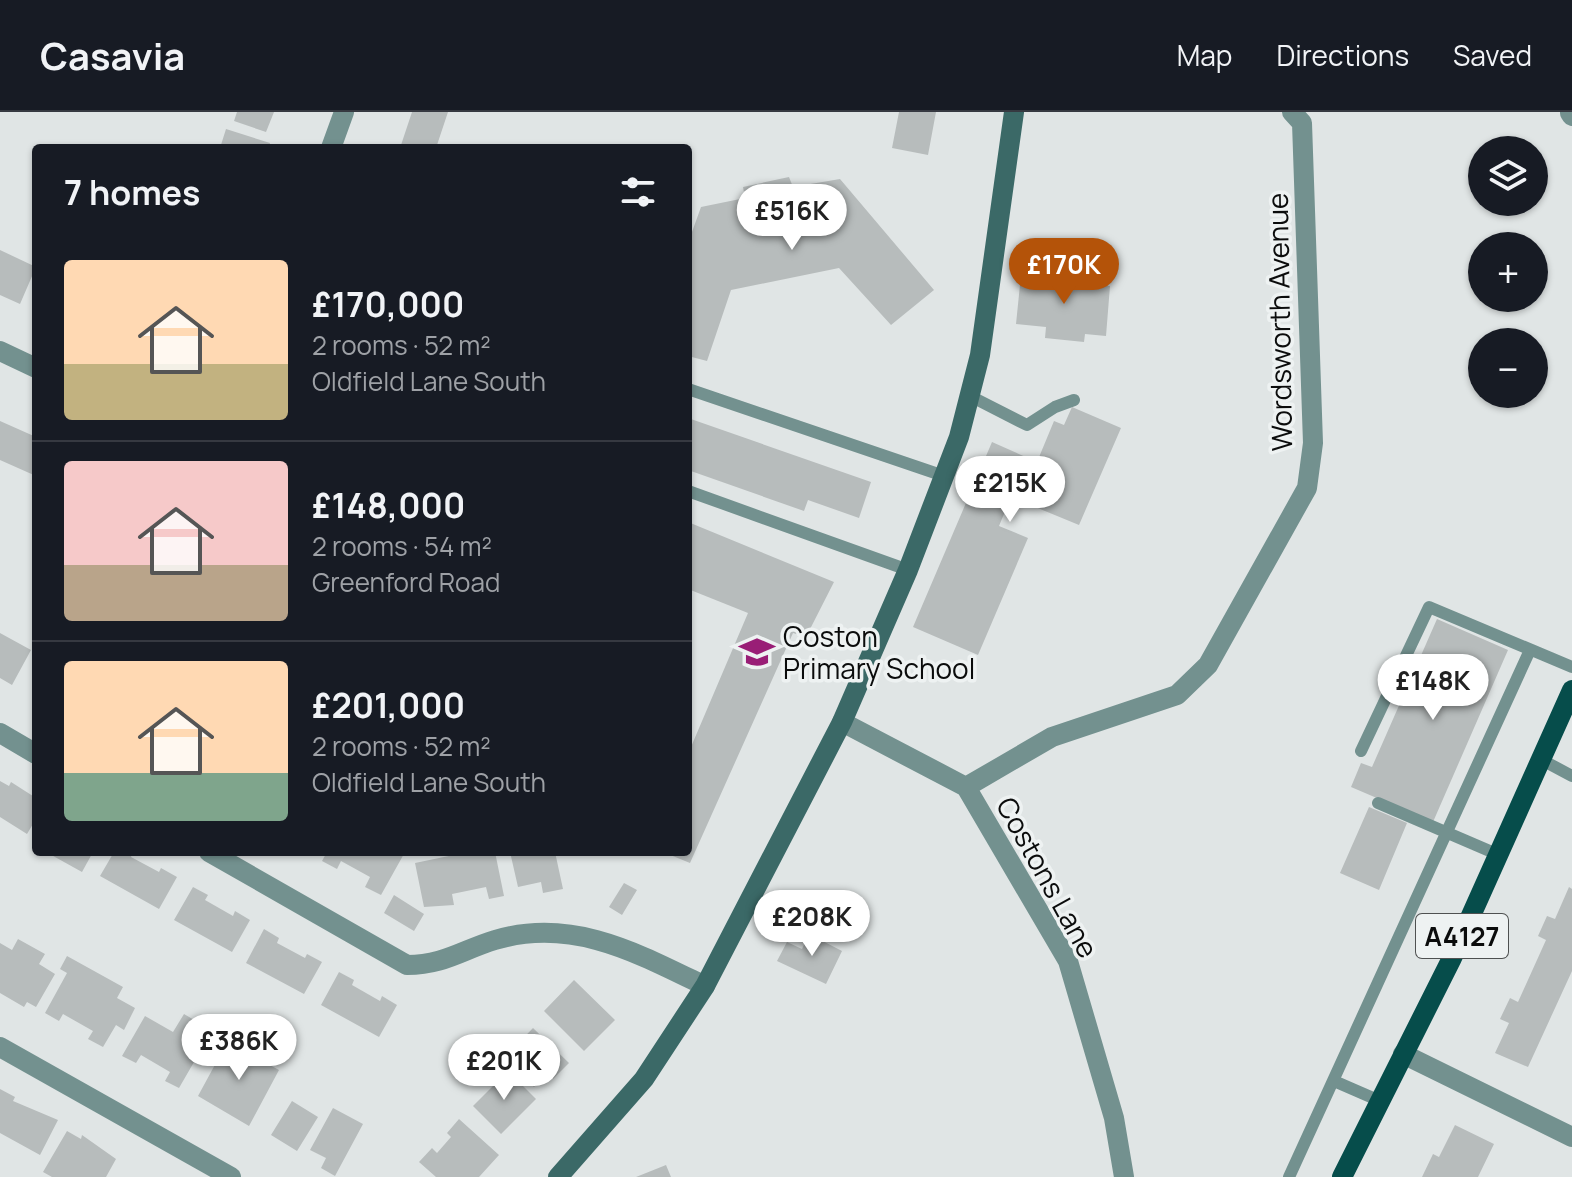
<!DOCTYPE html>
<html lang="en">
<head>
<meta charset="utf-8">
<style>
	:root { --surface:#171b24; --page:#20242c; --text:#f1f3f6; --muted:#9ea1a6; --line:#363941; --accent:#b45309 }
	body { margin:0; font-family:Manrope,sans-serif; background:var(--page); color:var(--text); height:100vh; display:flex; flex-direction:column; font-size:30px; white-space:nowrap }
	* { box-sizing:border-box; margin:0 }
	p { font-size:26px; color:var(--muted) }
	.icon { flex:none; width:44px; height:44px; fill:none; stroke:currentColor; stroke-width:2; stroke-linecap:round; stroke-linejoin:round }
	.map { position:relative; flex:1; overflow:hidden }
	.details { position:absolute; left:32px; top:32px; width:660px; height:712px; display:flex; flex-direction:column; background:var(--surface); border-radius:8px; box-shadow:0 2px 6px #0004 }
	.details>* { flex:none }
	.tools { position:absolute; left:1468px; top:24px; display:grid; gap:16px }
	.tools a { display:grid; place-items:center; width:80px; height:80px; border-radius:50%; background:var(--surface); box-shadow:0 2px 6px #0004; font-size:40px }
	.price { position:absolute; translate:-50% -68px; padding:0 18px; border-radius:28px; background:#fff; color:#222; font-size:26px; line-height:52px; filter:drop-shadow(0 2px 4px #0008) }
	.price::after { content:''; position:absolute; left:50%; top:48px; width:24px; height:18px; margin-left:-12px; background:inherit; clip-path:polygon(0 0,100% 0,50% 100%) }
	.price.current { background:var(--accent); color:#fff }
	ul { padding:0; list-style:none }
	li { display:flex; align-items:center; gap:24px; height:200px; padding:0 32px }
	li+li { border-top:2px solid var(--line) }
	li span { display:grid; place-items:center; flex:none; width:224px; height:160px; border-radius:8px; color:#555 }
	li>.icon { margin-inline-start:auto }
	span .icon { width:96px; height:96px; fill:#fffc; stroke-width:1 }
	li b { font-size:34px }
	h2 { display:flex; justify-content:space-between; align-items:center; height:96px; padding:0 32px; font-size:34px }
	header { display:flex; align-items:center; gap:48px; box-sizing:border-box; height:112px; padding:0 40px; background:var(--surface); border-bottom:2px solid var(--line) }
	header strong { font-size:38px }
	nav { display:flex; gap:44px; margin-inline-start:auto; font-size:28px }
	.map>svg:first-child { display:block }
	.building { fill:#b7bcbc }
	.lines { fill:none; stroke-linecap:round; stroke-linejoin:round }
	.lane { stroke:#73918f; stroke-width:12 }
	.street { stroke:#73918f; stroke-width:20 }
	.secondary { stroke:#3b6967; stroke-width:20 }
	.primary { stroke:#064d4b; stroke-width:20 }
	.labels { text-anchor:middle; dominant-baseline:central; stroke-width:7; stroke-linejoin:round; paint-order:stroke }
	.shield { fill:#eef2f2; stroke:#4f5151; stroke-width:2 }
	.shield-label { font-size:26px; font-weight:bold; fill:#0b0c0c }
	.street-label { font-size:28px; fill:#0b0c0c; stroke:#eef2f2 }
	.poi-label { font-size:28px; fill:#0b0c0c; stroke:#eef2f2; text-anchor:start }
</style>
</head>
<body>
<header>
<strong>Casavia</strong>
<nav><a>Map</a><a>Directions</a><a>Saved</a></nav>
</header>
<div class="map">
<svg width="1572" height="1065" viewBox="0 0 1572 1065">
	<rect width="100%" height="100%" fill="#e0e5e5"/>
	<path class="building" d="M 237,0 L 274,0 L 266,20 L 234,9 Z
		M 412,0 L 448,0 L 436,36 L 400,36 Z
		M 899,0 L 936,0 L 928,43 L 892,36 Z
		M 226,17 L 270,31 L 269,36 L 220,36 Z
		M 789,65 L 793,75 L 840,67 L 934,178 L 891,213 L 839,156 L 731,178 L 707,249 L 688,244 L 688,131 L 701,95 L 745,86 L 743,75 Z
		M 0,138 L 36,155 L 20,192 L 0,183 Z
		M 1052,160 L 1093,163 L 1092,172 L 1110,174 L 1106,224 L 1085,222 L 1084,230 L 1045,226 L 1046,215 L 1016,212 L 1021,163 L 1051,166 Z
		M 1072,295 L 1121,316 L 1079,413 L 1011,385 L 999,414 L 1028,426 L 978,543 L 913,515 L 992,330 L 1037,350 L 1054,309 L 1064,313 Z
		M 688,306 L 871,370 L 859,406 L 808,388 L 804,399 L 688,358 Z
		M 0,309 L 36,325 L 36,364 L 0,348 Z
		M 688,410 L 834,470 L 806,525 L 793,521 L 690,751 L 663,740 L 688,740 L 688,642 L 748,501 L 688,477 Z
		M 1437,507 L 1508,538 L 1433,710 L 1351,675 L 1361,651 L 1372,655 Z
		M 0,521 L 31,538 L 12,573 L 0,566 Z
		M 0,669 L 9,674 L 11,670 L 36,686 L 36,707 L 27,722 L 0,705 Z
		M 1369,695 L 1407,711 L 1379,778 L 1340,761 Z
		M 46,740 L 93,740 L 82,760 Z
		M 114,740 L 133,740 L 131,745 L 159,760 L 161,756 L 177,765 L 159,797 L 100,764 Z
		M 327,740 L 405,740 L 381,783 L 365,775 L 370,765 L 341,749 L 337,757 L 322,749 Z
		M 468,740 L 495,740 L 504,784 L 489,787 L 486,775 L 452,782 L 454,793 L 424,795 L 415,751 Z
		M 510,740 L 530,740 L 531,743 L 555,740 L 563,777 L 543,781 L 541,770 L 518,775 Z
		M 624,771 L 637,778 L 622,803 L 609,795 Z
		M 193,775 L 208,783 L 205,788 L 233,804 L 235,799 L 250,808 L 232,840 L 174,808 Z
		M 1569,775 L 1572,777 L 1572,859 L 1528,955 L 1495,941 L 1509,911 L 1500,907 L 1510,886 L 1518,890 L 1546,828 L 1538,824 L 1547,804 L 1555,807 Z
		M 394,783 L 424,802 L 414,819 L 384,801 Z
		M 264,817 L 279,826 L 277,831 L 305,846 L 307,842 L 322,850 L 304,882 L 246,851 Z
		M 809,822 L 842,839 L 826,872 L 777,849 L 787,830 L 802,837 Z
		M 18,827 L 45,842 L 39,852 L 55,862 L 36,895 L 27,890 L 24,895 L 0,881 L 0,831 L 12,838 Z
		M 67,844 L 123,875 L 117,886 L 135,896 L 124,918 L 116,913 L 103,935 L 88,927 L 93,919 L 63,902 L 59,909 L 45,901 L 67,861 L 60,857 Z
		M 339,860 L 354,868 L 352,873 L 380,889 L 382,884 L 397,893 L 379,925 L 321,893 Z
		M 574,868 L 615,908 L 584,939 L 544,899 Z
		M 184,902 L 206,915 L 199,927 L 205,931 L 179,976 L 165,969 L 170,960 L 141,943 L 136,951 L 122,944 L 145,904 L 173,920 Z
		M 533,916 L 569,951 L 553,967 L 547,961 L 534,975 L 504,946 Z
		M 230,925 L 258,940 L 255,945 L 279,958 L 249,1014 L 198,984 Z
		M 508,959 L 536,987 L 501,1022 L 473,994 Z
		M 0,977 L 15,985 L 13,989 L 58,1008 L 40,1043 L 0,1021 Z
		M 292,989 L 318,1005 L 297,1039 L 271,1023 Z
		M 333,996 L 363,1012 L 335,1064 L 321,1056 L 326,1046 L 310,1038 Z
		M 459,1007 L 499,1043 L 479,1065 L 436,1065 L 419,1050 L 432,1036 L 437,1041 L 451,1025 L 447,1021 Z
		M 1455,1013 L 1494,1032 L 1478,1065 L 1422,1065 L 1433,1042 L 1439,1045 Z
		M 67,1019 L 81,1027 L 82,1023 L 116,1047 L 106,1065 L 52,1065 L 43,1060 Z
		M 666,1053 L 671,1065 L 636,1065 Z"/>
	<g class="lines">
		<path class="lane" d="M 688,277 L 944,364
			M 970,284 L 1027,313 L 1055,295 L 1074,288
			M 688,379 L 908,458
			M 1361,639 L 1429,495 L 1572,555
			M 1542,648 L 1572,664
			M 1378,691 L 1499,743
			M 1334,969 L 1380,989
			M 1289,1065 L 1530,538"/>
		<path class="street" d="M 1570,1 L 1572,4
			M 331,36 L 344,0
			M 0,239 L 36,256
			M 842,610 L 966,675 L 1068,849 L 1114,1006 L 1124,1065
			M 0,621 L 36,642
			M 966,675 L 1052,625 L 1177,583 L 1208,553 L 1307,376 L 1313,331 L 1302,11 L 1292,0
			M 209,740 L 407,853 C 444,853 462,838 495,828 C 572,805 637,841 705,874
			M 0,935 L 231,1065
			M 1403,942 L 1572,1025"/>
		<path class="secondary" d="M 558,1065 L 644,967 L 705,874 L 842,610 L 908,458 L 959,325 L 980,243 L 1014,0"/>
		<path class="primary" d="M 1342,1065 L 1452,846 L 1572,578"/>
	</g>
	<defs>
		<g id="school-bare" transform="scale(2.76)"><path d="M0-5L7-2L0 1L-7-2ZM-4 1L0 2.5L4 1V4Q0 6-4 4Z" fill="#991e76" stroke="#eef2f2" stroke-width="2.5" paint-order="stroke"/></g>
	</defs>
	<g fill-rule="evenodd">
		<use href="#school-bare" x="757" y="540"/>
	</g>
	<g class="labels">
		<rect class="shield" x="1416" y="802" width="92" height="44" rx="6"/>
		<g class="shield-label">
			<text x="1462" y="824">A4127</text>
		</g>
		<g class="street-label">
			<text transform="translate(1279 210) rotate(-91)">Wordsworth Avenue</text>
			<text transform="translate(1048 765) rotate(61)">Costons Lane</text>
		</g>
		<g class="poi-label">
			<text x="783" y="524">Coston<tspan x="783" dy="32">Primary School</tspan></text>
		</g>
	</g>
</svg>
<div class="tools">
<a><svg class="icon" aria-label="layers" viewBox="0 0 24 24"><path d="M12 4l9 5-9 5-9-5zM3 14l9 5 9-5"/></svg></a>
<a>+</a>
<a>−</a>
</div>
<b class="price" style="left:792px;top:140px">£516K</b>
<b class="price current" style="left:1064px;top:194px">£170K</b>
<b class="price" style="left:1010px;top:412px">£215K</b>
<b class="price" style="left:1433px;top:610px">£148K</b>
<b class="price" style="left:812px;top:846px">£208K</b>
<b class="price" style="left:239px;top:970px">£386K</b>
<b class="price" style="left:504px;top:990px">£201K</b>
<section class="details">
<h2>7 homes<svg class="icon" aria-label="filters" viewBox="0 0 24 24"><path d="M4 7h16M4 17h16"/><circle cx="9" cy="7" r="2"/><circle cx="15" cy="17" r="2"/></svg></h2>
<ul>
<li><span style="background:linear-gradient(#ffd9b3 65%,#c2b280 0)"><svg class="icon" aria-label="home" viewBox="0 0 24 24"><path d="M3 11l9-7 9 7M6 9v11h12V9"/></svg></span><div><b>£170,000</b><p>2 rooms · 52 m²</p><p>Oldfield Lane South</p></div></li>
<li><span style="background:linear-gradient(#f6c9c9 65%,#b9a48a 0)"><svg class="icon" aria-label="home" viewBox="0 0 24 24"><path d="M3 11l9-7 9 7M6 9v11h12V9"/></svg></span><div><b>£148,000</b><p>2 rooms · 54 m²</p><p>Greenford Road</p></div></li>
<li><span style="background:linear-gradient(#ffd9b3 70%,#7fa58c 0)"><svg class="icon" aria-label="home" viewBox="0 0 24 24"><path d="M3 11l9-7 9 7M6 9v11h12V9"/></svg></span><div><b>£201,000</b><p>2 rooms · 52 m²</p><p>Oldfield Lane South</p></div></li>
</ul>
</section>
</div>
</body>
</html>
